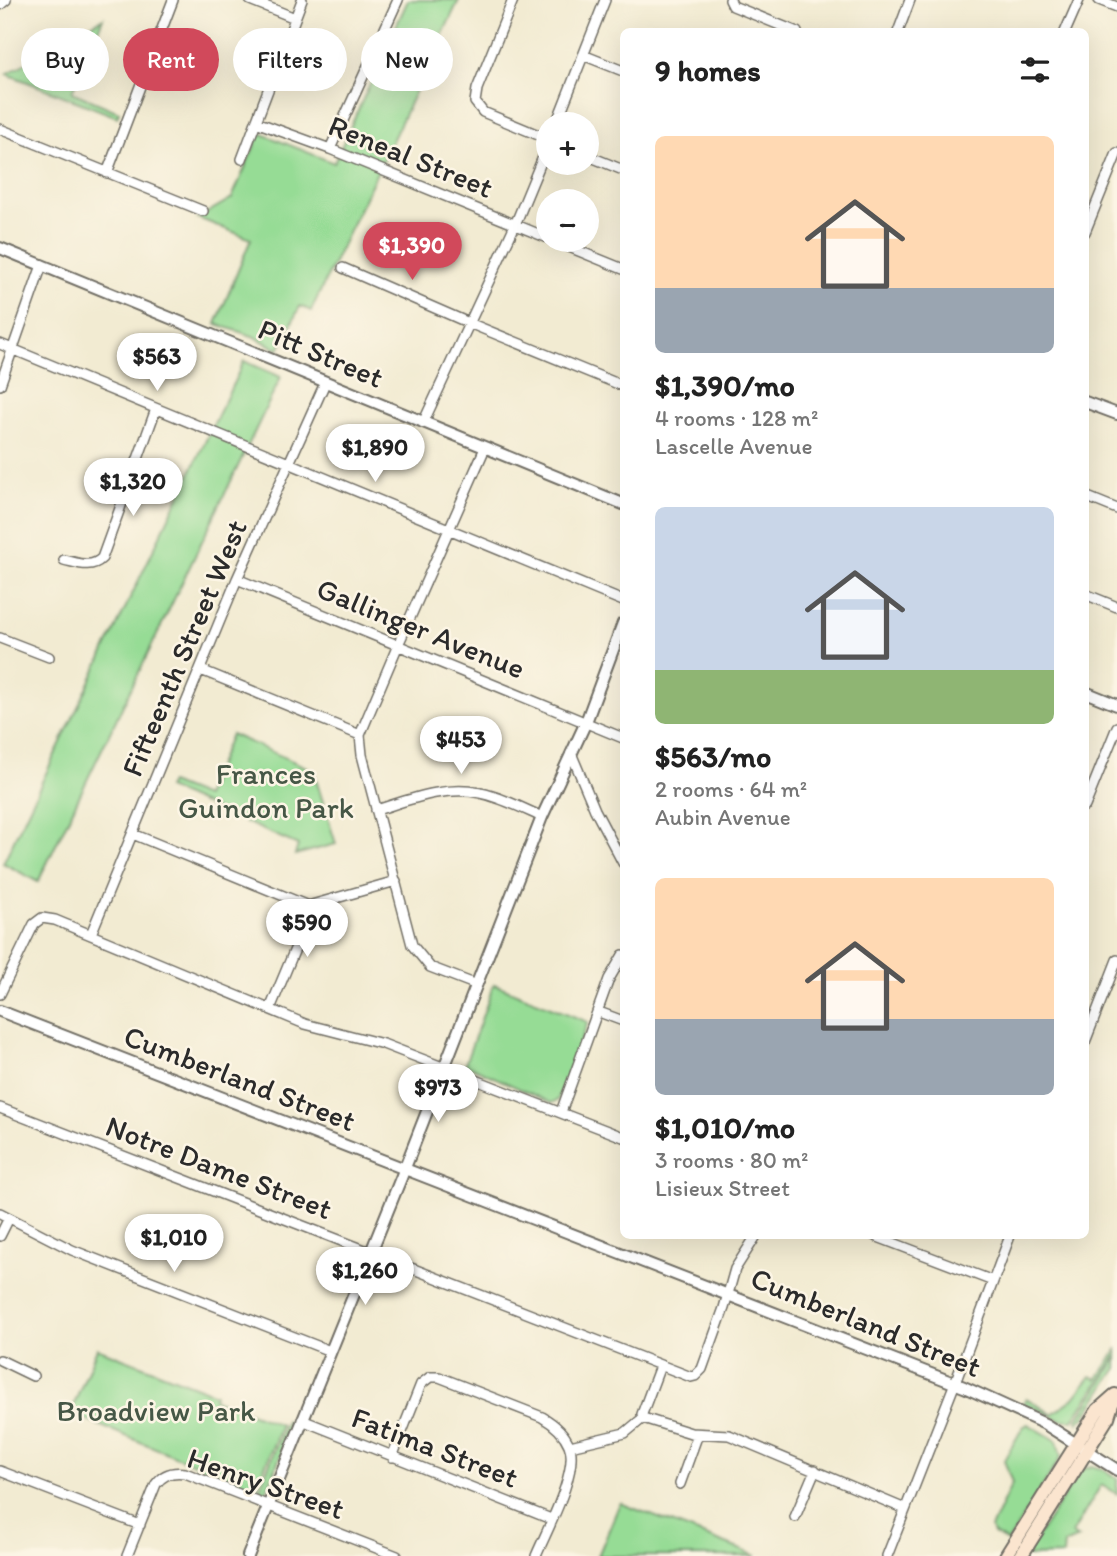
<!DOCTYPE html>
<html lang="en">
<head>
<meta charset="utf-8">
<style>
	:root { --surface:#fff; --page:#f6f6f6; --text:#222; --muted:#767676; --accent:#d1495b }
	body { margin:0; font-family:Itim,sans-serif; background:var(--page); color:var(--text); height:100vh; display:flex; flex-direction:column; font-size:26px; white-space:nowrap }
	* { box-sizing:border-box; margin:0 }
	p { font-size:23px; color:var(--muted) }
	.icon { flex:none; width:38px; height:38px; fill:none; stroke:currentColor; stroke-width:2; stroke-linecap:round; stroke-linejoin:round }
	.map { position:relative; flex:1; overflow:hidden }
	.drawer { position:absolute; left:620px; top:28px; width:469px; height:1211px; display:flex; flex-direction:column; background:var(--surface); border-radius:10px; box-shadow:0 7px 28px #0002 }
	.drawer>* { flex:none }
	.guide { position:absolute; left:21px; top:28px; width:494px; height:63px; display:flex; gap:14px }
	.tools { position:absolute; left:536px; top:112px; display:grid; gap:14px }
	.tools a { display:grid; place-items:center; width:63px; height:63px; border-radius:50%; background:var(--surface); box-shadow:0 7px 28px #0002; font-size:35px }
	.price { position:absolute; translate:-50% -60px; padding:0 16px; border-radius:24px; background:#fff; color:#222; font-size:23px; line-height:46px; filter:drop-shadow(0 2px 4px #0008) }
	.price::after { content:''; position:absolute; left:50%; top:42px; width:21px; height:16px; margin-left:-10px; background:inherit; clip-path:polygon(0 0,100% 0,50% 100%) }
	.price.current { background:var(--accent); color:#fff }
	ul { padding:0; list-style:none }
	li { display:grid; align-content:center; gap:14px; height:371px; padding:0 35px }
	li span { display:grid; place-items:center; height:217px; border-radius:10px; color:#555 }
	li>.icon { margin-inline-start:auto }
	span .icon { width:126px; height:126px; fill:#fffc; stroke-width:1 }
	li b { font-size:30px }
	h2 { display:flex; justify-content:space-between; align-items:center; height:84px; padding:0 35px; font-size:30px }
	.chip { padding:0 24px; border-radius:32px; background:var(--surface); box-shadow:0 7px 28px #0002; font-size:24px; line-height:63px }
	.chip.current { background:var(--accent); color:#fff }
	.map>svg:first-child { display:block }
	.green { fill:#96dc95; stroke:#608460; stroke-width:2 }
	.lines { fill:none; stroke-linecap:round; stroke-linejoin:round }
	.minor-casing { stroke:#716e65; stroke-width:12 }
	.tertiary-casing { stroke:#716e65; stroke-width:14 }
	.secondary-casing { stroke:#716e65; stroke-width:16 }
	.minor { stroke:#fff; stroke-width:9 }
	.tertiary { stroke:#fff; stroke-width:10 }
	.secondary { stroke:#fbe5cf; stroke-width:12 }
	.labels { text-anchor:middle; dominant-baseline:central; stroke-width:5; stroke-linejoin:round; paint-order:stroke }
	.street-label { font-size:30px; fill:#2b2b2b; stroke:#fcf5e5 }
	.park-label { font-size:30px; fill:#465746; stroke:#fcf5e5 }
</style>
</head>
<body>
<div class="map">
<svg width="1117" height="1556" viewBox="0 0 1117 1556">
	<rect width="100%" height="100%" fill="#fcf5e5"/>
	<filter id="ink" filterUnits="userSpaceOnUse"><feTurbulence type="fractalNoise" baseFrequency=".0143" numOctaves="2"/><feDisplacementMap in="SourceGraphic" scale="14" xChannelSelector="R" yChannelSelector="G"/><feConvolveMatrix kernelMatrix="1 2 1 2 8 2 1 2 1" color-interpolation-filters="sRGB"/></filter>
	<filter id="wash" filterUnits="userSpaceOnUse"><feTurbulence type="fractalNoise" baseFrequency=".00686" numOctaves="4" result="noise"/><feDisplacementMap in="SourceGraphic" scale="28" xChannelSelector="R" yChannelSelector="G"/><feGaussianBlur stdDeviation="1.57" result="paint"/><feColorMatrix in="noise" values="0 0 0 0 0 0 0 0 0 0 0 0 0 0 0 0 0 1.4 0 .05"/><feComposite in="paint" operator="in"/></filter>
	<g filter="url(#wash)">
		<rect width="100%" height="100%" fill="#f2ebd2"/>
		<path class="green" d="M 408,0 L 459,0 L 311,311 L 300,306 L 279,350 L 255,337 L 216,324 L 251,239 L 198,218 L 232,198 L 260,133 L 334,163 Z
			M 103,18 L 72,92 L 119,112 L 117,117 L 7,74 Z
			M 244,361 L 281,377 L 38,882 L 3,863 Z
			M 231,734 L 313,770 L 336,844 L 295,855 L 298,845 L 167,788 L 170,783 L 205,797 Z
			M 494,984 L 588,1022 L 557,1101 L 551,1103 L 465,1064 Z
			M 97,1348 L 215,1394 L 214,1399 L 281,1425 L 256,1489 L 74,1415 L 73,1407 Z
			M 1117,1350 L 1117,1355 L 1073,1420 L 1061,1420 L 1023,1403 L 1026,1398 L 1052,1414 L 1074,1398 L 1091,1376 L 1097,1379 Z
			M 1117,1358 L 1117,1368 L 1085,1416 L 1078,1423 L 1077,1420 Z
			M 286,1421 L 292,1427 L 265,1494 L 262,1497 L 257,1496 Z
			M 1028,1424 L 1057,1441 L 1061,1457 L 1008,1542 L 993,1534 L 991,1528 L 1012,1483 L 1004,1460 L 1023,1427 Z
			M 1092,1466 L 1102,1469 L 1117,1478 L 1117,1494 L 1101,1485 L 1072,1534 L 1078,1538 L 1064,1544 L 1063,1555 L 1025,1556 L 1081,1470 Z
			M 620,1503 L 757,1556 L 598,1556 Z"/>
	</g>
	<g filter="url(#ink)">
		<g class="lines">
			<g class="minor-casing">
				<path id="minor" d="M 250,0 L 295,18
					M 513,0 L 477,89 L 475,102 L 483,112 L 548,139
					M 730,0 L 733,6 L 797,32
					M 1099,0 L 1117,7
					M 0,5 L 6,0
					M 898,32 L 910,0
					M 1065,32 L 1079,0
					M 583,55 L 623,71
					M 256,122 L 330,149 L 548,238
					M 556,124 L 605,0
					M 0,129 L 203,211
					M 330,149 L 398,0
					M 586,155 L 623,170
					M 242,159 L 302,0
					M 107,173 L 173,0
					M 1085,232 L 1117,153
					M 552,240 L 623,269
					M 343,268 L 469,323 L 623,386
					M 0,344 L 623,601
					M 0,385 L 42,265
					M 423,423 L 515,225 L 548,145
					M 1085,496 L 1117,509
					M 64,560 C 78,563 91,569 102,558 L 156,409
					M 237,579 L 623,738
					M 1085,594 L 1117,607
					M 0,638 L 49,657
					M 201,670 L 360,735 L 362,755 L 412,945 L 430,967 L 477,985
					M 360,735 L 398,645 L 485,448
					M 571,753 L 595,810 L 623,863
					M 1085,806 L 1117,727
					M 376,810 C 409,800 446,785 480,793 C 501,797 522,808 542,817
					M 133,834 L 308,906 L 396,881
					M 91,934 L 237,579 L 325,383
					M 0,994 L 34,924 L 42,918 L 55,920 L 305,1024 L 383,1044 L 623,1137
					M 270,1009 L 310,913 L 308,906
					M 599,1012 L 623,1021
					M 1085,1042 L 1117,960
					M 0,1108 L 691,1377 L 695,1376 L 702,1369 L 724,1308 L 735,1269 L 756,1236
					M 561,1112 L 609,979 L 623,955
					M 0,1213 L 72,1250 L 330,1351
					M 0,1236 L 9,1218
					M 875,1236 L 993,1281
					M 0,1360 L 33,1376
					M 643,1418 L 691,1433 L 729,1435 L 905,1509
					M 302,1420 L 551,1519
					M 570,1446 L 625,1433 L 643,1418 L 642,1414 L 660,1366
					M 392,1457 L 421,1384 L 430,1377 L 439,1377 L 542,1417 C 554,1424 564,1432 569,1445 C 580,1469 546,1532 536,1556
					M 0,1471 L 140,1525
					M 680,1484 L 698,1434
					M 795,1517 L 815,1470
					M 127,1556 L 156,1484 C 163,1474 173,1471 185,1473 L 397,1556
					M 887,1556 L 955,1383 L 1010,1236"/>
			</g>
			<g class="tertiary-casing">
				<path id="tertiary" d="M 0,248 L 623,504
					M 1085,402 L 1117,414
					M 1085,692 L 1117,705
					M 0,1011 L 964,1387 L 1045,1424 L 1117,1470
					M 248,1556 L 401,1178 L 542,817 L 586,722 L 623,623"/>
			</g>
			<g class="secondary-casing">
				<path id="secondary" d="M 1006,1556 L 1098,1410 L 1115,1395
					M 1021,1556 L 1108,1417 L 1115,1395"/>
			</g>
			<use href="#minor" class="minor"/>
			<use href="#tertiary" class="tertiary"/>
			<use href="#secondary" class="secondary"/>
		</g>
	</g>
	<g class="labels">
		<g class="street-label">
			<text transform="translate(411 156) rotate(22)">Reneal Street</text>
			<text transform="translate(321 353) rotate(23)">Pitt Street</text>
			<text transform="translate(421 628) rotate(22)">Gallinger Avenue</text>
			<text transform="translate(184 648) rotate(-67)">Fifteenth Street West</text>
			<text transform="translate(240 1078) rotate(21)">Cumberland Street</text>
			<text transform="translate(219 1167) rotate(21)">Notre Dame Street</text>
			<text transform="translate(866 1322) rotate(22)">Cumberland Street</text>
			<text transform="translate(435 1447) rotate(21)">Fatima Street</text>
			<text transform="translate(266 1483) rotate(19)">Henry Street</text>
		</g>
		<g class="park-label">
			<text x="266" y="773">Frances<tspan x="266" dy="34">Guindon Park</tspan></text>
			<text x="156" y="1410">Broadview Park</text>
		</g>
	</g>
</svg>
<div class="tools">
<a>+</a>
<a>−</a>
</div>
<b class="price current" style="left:412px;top:282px">$1,390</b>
<b class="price" style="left:157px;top:393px">$563</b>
<b class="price" style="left:375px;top:484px">$1,890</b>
<b class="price" style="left:133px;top:518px">$1,320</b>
<b class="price" style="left:461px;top:776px">$453</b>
<b class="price" style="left:307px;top:959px">$590</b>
<b class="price" style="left:438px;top:1124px">$973</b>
<b class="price" style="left:174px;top:1274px">$1,010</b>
<b class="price" style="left:365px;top:1307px">$1,260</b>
<div class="guide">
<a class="chip">Buy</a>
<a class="chip current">Rent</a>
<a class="chip">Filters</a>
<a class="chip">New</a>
</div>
<section class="drawer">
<h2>9 homes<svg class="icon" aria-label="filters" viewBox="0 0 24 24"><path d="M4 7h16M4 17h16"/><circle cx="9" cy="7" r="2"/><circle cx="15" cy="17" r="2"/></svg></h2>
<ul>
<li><span style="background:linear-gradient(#ffd9b3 70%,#9aa5b1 0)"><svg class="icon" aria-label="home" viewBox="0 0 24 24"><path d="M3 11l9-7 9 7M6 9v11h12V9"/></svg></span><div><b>$1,390/mo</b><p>4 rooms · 128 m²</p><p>Lascelle Avenue</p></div></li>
<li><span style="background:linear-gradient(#c9d6e8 75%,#8fb573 0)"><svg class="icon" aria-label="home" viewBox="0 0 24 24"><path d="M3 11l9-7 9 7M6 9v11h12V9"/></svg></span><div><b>$563/mo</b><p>2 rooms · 64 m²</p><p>Aubin Avenue</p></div></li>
<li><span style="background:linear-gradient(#ffd9b3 65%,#9aa5b1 0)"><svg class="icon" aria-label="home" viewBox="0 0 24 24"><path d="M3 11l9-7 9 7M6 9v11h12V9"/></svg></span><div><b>$1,010/mo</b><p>3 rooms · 80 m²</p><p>Lisieux Street</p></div></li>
</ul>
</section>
</div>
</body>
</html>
